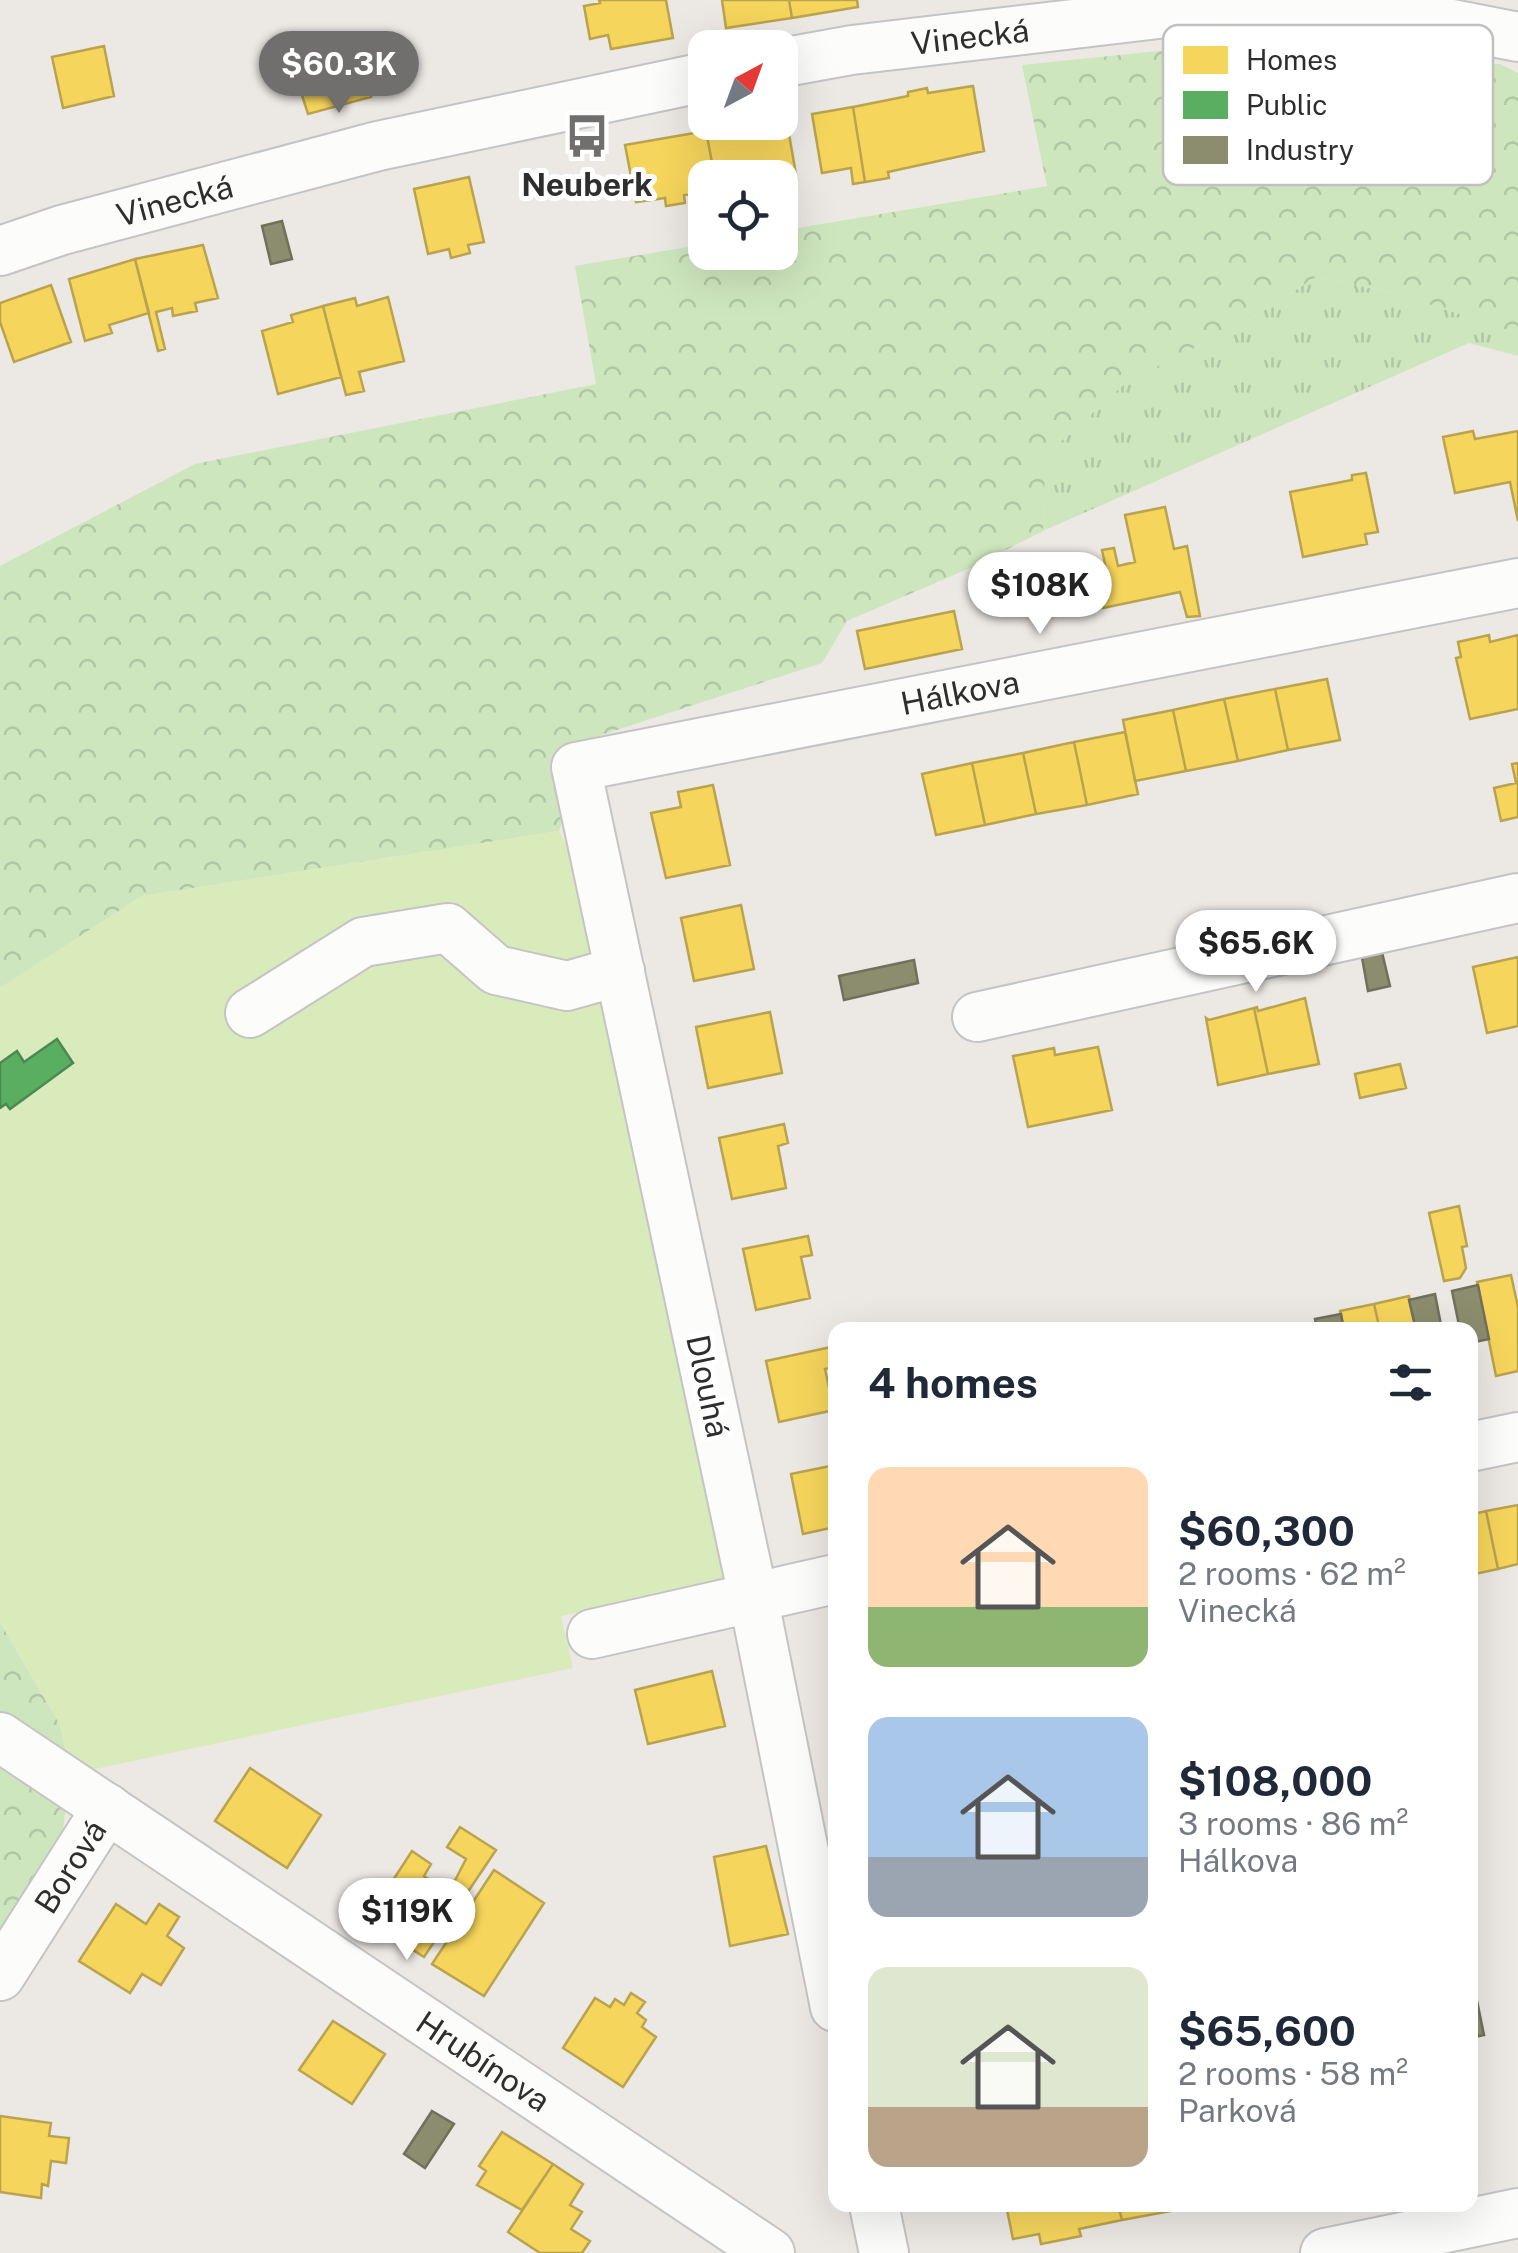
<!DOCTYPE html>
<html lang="en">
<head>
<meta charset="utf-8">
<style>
	:root { --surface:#fff; --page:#f6f6f7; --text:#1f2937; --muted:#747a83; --accent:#706f6e }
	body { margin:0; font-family:"Public Sans",sans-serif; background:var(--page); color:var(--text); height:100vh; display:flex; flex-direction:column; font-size:38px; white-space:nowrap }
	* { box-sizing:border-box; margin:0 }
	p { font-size:32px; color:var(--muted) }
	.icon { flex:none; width:55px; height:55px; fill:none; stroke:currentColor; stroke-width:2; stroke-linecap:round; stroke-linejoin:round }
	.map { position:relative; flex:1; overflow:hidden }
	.drawer { position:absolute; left:828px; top:1322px; width:650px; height:890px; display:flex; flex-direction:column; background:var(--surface); border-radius:20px; box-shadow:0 10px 40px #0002 }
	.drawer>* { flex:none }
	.needle { width:65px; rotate:41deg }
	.tools { position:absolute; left:688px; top:30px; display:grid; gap:20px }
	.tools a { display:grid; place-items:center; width:110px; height:110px; border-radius:20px; background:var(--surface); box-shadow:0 10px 40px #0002; font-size:50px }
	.price { position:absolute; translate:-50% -85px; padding:0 22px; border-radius:35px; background:#fff; color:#222; font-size:32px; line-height:65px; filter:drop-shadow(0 2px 5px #0008) }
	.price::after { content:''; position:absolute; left:50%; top:60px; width:30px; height:22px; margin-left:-15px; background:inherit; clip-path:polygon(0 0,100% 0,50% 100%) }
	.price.current { background:var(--accent); color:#fff }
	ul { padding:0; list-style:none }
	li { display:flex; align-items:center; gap:30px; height:250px; padding:0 40px }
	li span { display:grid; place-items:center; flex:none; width:280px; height:200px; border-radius:20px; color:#555 }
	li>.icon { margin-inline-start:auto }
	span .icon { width:120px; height:120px; fill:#fffc; stroke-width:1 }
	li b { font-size:42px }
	h2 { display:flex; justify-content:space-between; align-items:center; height:120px; padding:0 40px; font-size:42px }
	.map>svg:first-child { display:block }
	.grass { fill:url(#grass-tufts) }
	.forest { fill:url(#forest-crowns) }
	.pitch { fill:#d9eabb }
	.homes { fill:#f6d55c; stroke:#baa34e; stroke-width:2.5 }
	.public { fill:#5aae61; stroke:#4d8852; stroke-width:2.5 }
	.industry { fill:#8c8c6e; stroke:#70705b; stroke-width:2.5 }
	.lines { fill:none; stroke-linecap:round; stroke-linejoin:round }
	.minor-casing { stroke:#c5c4c5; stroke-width:52 }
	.minor { stroke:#fcfcfb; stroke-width:48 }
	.labels { text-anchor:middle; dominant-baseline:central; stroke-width:10; stroke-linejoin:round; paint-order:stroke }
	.street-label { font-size:32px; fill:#2e2e2e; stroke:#fff }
	.poi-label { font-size:32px; font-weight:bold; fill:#2e2e2e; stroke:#fff }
	.key { fill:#fff; stroke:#c0c0c0; stroke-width:2.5 }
	.key-label { font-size:28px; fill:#2e2e2e }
</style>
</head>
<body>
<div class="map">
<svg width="1518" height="2253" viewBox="0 0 1518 2253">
	<defs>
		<pattern id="grass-tufts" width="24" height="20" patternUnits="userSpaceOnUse" patternTransform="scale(2.5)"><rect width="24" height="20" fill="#cee6be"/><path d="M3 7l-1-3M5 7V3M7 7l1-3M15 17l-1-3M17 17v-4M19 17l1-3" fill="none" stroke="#b1c6a4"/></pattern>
		<pattern id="forest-crowns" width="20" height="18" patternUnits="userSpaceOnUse" patternTransform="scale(2.5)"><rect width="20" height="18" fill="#cee6be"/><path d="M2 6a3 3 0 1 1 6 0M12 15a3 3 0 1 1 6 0" fill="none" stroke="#b1c6a4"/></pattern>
	</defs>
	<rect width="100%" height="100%" fill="#ece8e4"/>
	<path class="grass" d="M 1316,277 L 1395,293 L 1509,330 L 1518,339 L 1518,356 L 1469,343 L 1043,531 L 1044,468 L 1058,444 L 1127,381 L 1235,328 Z"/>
	<path class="forest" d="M 1208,46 L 1500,64 L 1518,73 L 1518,339 L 1508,330 L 1395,293 L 1316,277 L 1235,328 L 1128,381 L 1058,444 L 1045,468 L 1043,531 L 970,568 L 847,621 L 822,663 L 592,738 L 559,831 L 142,896 L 0,988 L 0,566 L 195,464 L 596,384 L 575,266 L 705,244 L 705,252 L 780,252 L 780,231 L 1047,186 L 1022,65 Z
		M 0,1622 L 60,1725 L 71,1774 L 60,1848 L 0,1934 Z"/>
	<path class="pitch" d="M 559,831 L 571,854 L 726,1580 L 561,1616 L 573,1668 L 71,1774 L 60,1725 L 0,1622 L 0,988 L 142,896 Z"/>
	<path class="homes" d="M 599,0 L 666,0 L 673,38 L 611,49 L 608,35 L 590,39 L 584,6 L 600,3 Z
		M 722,0 L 789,0 L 792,18 L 726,28 Z
		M 789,0 L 857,0 L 858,7 L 792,18 Z
		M 364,37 L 372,61 L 361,63 L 371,97 L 308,114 L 290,58 Z
		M 104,46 L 114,96 L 63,108 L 52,57 Z
		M 973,86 L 984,151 L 888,172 L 889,178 L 865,182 L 853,107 L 908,96 L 908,92 L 927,88 L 928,93 Z
		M 853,107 L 865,182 L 853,184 L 851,168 L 822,173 L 812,114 Z
		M 786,117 L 797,180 L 780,183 L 780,178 L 715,178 L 706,131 L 757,122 L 780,122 L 780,119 Z
		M 706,131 L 715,178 L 705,178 L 705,193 L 684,195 L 685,203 L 666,206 L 665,198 L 636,202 L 625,145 Z
		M 469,177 L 484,242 L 468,245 L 470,253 L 451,258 L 449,249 L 428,254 L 414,189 Z
		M 203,245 L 218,298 L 195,303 L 197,311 L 173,316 L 172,308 L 156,312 L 165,349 L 158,351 L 135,259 Z
		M 135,259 L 149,313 L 109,325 L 112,333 L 85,341 L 69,279 Z
		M 51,285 L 71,342 L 14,362 L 0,322 L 0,303 Z
		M 388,297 L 404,361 L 359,372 L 364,391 L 346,395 L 323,306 L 355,298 L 357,306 Z
		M 323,306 L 341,377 L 278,394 L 262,331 L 293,322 L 291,315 Z
		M 1473,431 L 1475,439 L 1518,431 L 1518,521 L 1510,482 L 1455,493 L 1443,437 Z
		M 1366,473 L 1378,532 L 1365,534 L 1367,544 L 1303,557 L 1290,492 L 1352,480 L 1352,475 Z
		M 1165,507 L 1174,549 L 1187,546 L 1200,616 L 1187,617 L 1180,592 L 1103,608 L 1096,571 L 1106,569 L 1102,550 L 1114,548 L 1118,566 L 1135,562 L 1125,515 Z
		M 954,611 L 962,649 L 865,669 L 857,631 Z
		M 1489,635 L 1490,642 L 1518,635 L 1518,709 L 1470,719 L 1456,658 L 1461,657 L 1458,642 Z
		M 1327,679 L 1340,740 L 1288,750 L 1275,689 Z
		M 1275,689 L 1288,750 L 1238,761 L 1224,699 Z
		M 1224,699 L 1238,761 L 1186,771 L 1173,710 Z
		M 1173,710 L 1186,771 L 1135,781 L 1123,720 Z
		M 1125,732 L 1138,794 L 1087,805 L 1074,742 Z
		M 1074,742 L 1087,805 L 1036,814 L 1023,753 Z
		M 1023,753 L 1036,814 L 985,825 L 972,763 Z
		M 972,763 L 985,825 L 936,835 L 922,774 Z
		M 1518,763 L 1518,817 L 1501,821 L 1494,788 L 1516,783 L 1512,764 Z
		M 713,785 L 730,865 L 666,878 L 651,813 L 681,807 L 678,792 Z
		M 741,905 L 754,969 L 694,981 L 681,918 Z
		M 1518,957 L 1518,1026 L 1487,1033 L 1473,967 Z
		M 1305,998 L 1319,1064 L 1268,1074 L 1254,1008 L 1257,1007 L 1258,1011 Z
		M 1254,1008 L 1268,1074 L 1218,1085 L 1206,1018 L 1209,1020 Z
		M 770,1012 L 782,1073 L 708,1088 L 696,1027 Z
		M 1098,1047 L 1112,1110 L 1028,1127 L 1013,1056 L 1054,1048 L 1055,1055 Z
		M 1400,1064 L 1406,1088 L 1360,1098 L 1355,1074 Z
		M 784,1124 L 788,1143 L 778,1146 L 786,1188 L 732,1199 L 719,1138 Z
		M 1459,1206 L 1467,1246 L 1462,1247 L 1466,1268 L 1460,1278 L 1444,1281 L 1429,1213 Z
		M 808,1236 L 812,1255 L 801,1257 L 810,1298 L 756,1310 L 743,1249 Z
		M 1511,1275 L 1518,1307 L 1518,1371 L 1496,1376 L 1477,1282 Z
		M 1409,1296 L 1416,1330 L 1380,1330 L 1374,1304 Z
		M 1374,1304 L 1380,1330 L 1344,1330 L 1340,1311 Z
		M 831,1347 L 835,1367 L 825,1369 L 834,1410 L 779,1422 L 766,1361 Z
		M 835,1465 L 835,1527 L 803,1534 L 791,1474 Z
		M 1518,1505 L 1518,1564 L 1498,1569 L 1486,1511 Z
		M 1486,1511 L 1498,1569 L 1470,1575 L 1470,1515 Z
		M 712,1671 L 725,1726 L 648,1744 L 635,1690 Z
		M 250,1768 L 321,1815 L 287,1868 L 215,1821 Z
		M 460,1827 L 496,1850 L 424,1957 L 367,1920 L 412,1851 L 431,1864 L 424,1876 L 449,1892 L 466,1859 L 447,1847 Z
		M 766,1846 L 788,1934 L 730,1946 L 714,1857 Z
		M 494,1870 L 544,1903 L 484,1996 L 432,1964 Z
		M 116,1904 L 146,1924 L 159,1904 L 179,1917 L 167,1936 L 184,1948 L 161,1985 L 142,1974 L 130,1993 L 79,1961 Z
		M 631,1993 L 645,2002 L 637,2013 L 646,2020 L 642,2027 L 656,2037 L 623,2087 L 563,2048 L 595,1998 L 610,2007 L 615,1999 L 624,2005 Z
		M 333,2021 L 385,2054 L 352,2104 L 299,2070 Z
		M 0,2116 L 51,2123 L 49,2136 L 69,2138 L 66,2163 L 51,2161 L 48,2186 L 42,2184 L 41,2198 L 0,2192 Z
		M 502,2132 L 553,2164 L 522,2210 L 477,2185 L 486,2171 L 479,2166 Z
		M 553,2164 L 583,2184 L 570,2205 L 582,2212 L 571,2229 L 590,2241 L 582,2253 L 540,2253 L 508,2232 Z
		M 1006,2205 L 1118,2205 L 1122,2220 L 1079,2229 L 1081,2236 L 1041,2244 L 1039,2234 L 1013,2239 Z
		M 1118,2205 L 1175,2205 L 1176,2210 L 1122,2220 Z"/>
	<path class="public" d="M 57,1039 L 73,1063 L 10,1109 L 6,1104 L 0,1108 L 0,1063 L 17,1051 L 24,1062 Z"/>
	<path class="industry" d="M 282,221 L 292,259 L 271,264 L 262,226 Z
		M 1381,948 L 1390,986 L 1368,991 L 1361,952 Z
		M 914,960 L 918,983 L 844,1000 L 839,976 Z
		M 1478,1285 L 1489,1339 L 1470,1343 L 1470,1330 L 1460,1330 L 1452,1291 Z
		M 1435,1294 L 1442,1330 L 1416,1330 L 1409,1300 Z
		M 1341,1314 L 1344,1330 L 1317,1330 L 1315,1319 Z
		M 1476,1996 L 1484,2035 L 1470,2038 L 1470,1998 Z
		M 432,2111 L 454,2124 L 425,2168 L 404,2154 Z"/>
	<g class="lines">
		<g class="minor-casing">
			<g id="minor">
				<path id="s1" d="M 780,63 L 852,50 L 1167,13 L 1411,16 L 1518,37"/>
				<path id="s2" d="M 0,251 L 62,230 L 378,146 L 705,77"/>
				<path d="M 250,1013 L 363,942 L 448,928 L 496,970 L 567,986 L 620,971"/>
				<path d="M 977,1017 L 1518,898"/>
				<path d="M 1470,1447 L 1518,1437"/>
				<path d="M 592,1634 L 835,1579"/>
				<path id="s3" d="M 0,1737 L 770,2253"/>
				<path id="s4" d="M 0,1976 L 107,1808"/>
				<path id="s5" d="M 835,2007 L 753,1596 L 576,767 L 1518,583"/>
				<path d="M 874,2205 L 884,2253"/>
				<path d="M 1325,2253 L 1518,2213"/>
			</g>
		</g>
		<use href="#minor" class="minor"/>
	</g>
	<defs>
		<g id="bus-bare" transform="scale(3.45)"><path d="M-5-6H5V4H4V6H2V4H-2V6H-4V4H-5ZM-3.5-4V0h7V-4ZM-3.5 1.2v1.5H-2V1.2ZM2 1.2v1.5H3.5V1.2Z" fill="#706f6e" stroke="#fff" stroke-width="2.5" paint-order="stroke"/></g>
	</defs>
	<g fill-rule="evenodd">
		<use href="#bus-bare" x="587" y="136"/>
	</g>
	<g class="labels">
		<g class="street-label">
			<text stroke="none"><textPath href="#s1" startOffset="192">Vinecká</textPath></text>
			<text stroke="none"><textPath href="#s2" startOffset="182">Vinecká</textPath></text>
			<text stroke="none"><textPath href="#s5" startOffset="1658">Hálkova</textPath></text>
			<text transform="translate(708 1386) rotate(78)">Dlouhá</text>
			<text stroke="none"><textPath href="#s4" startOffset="130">Borová</textPath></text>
			<text stroke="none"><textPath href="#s3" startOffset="582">Hrubínova</textPath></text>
		</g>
		<g class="poi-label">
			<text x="587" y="184">Neuberk</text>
		</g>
	</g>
	<rect x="1163" y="25" width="330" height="160" rx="15" class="key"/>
	<rect x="1183" y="46" width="45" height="28" fill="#f6d55c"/>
	<rect x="1183" y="91" width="45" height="28" fill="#5aae61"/>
	<rect x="1183" y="136" width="45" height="28" fill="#8c8c6e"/>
	<g class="key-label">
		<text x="1246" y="70">Homes</text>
		<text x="1246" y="115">Public</text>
		<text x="1246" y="160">Industry</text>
	</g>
</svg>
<div class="tools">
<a><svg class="needle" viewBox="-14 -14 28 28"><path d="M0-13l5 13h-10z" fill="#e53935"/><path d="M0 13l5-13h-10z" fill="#747a83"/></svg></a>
<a><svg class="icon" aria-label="locate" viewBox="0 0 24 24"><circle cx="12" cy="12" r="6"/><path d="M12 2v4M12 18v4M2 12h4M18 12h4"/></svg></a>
</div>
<b class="price current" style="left:339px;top:116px">$60.3K</b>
<b class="price" style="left:1040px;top:637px">$108K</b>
<b class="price" style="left:1256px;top:995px">$65.6K</b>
<b class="price" style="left:407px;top:1963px">$119K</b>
<section class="drawer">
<h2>4 homes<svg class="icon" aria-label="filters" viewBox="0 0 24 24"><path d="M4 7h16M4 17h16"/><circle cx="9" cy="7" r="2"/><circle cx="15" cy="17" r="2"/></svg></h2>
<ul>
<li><span style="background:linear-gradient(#ffd9b3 70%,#8fb573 0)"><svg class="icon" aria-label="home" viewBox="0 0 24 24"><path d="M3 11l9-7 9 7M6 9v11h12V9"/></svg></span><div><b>$60,300</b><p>2 rooms · 62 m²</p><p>Vinecká</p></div></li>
<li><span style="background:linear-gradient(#a9c7e8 70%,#9aa5b1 0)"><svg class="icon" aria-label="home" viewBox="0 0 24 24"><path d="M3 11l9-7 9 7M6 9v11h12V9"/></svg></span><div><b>$108,000</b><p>3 rooms · 86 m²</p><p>Hálkova</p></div></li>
<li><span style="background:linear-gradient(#dfe7d0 70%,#b9a48a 0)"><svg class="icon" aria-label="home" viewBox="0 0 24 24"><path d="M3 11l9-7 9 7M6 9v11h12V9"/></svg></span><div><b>$65,600</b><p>2 rooms · 58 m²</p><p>Parková</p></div></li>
</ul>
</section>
</div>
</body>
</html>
